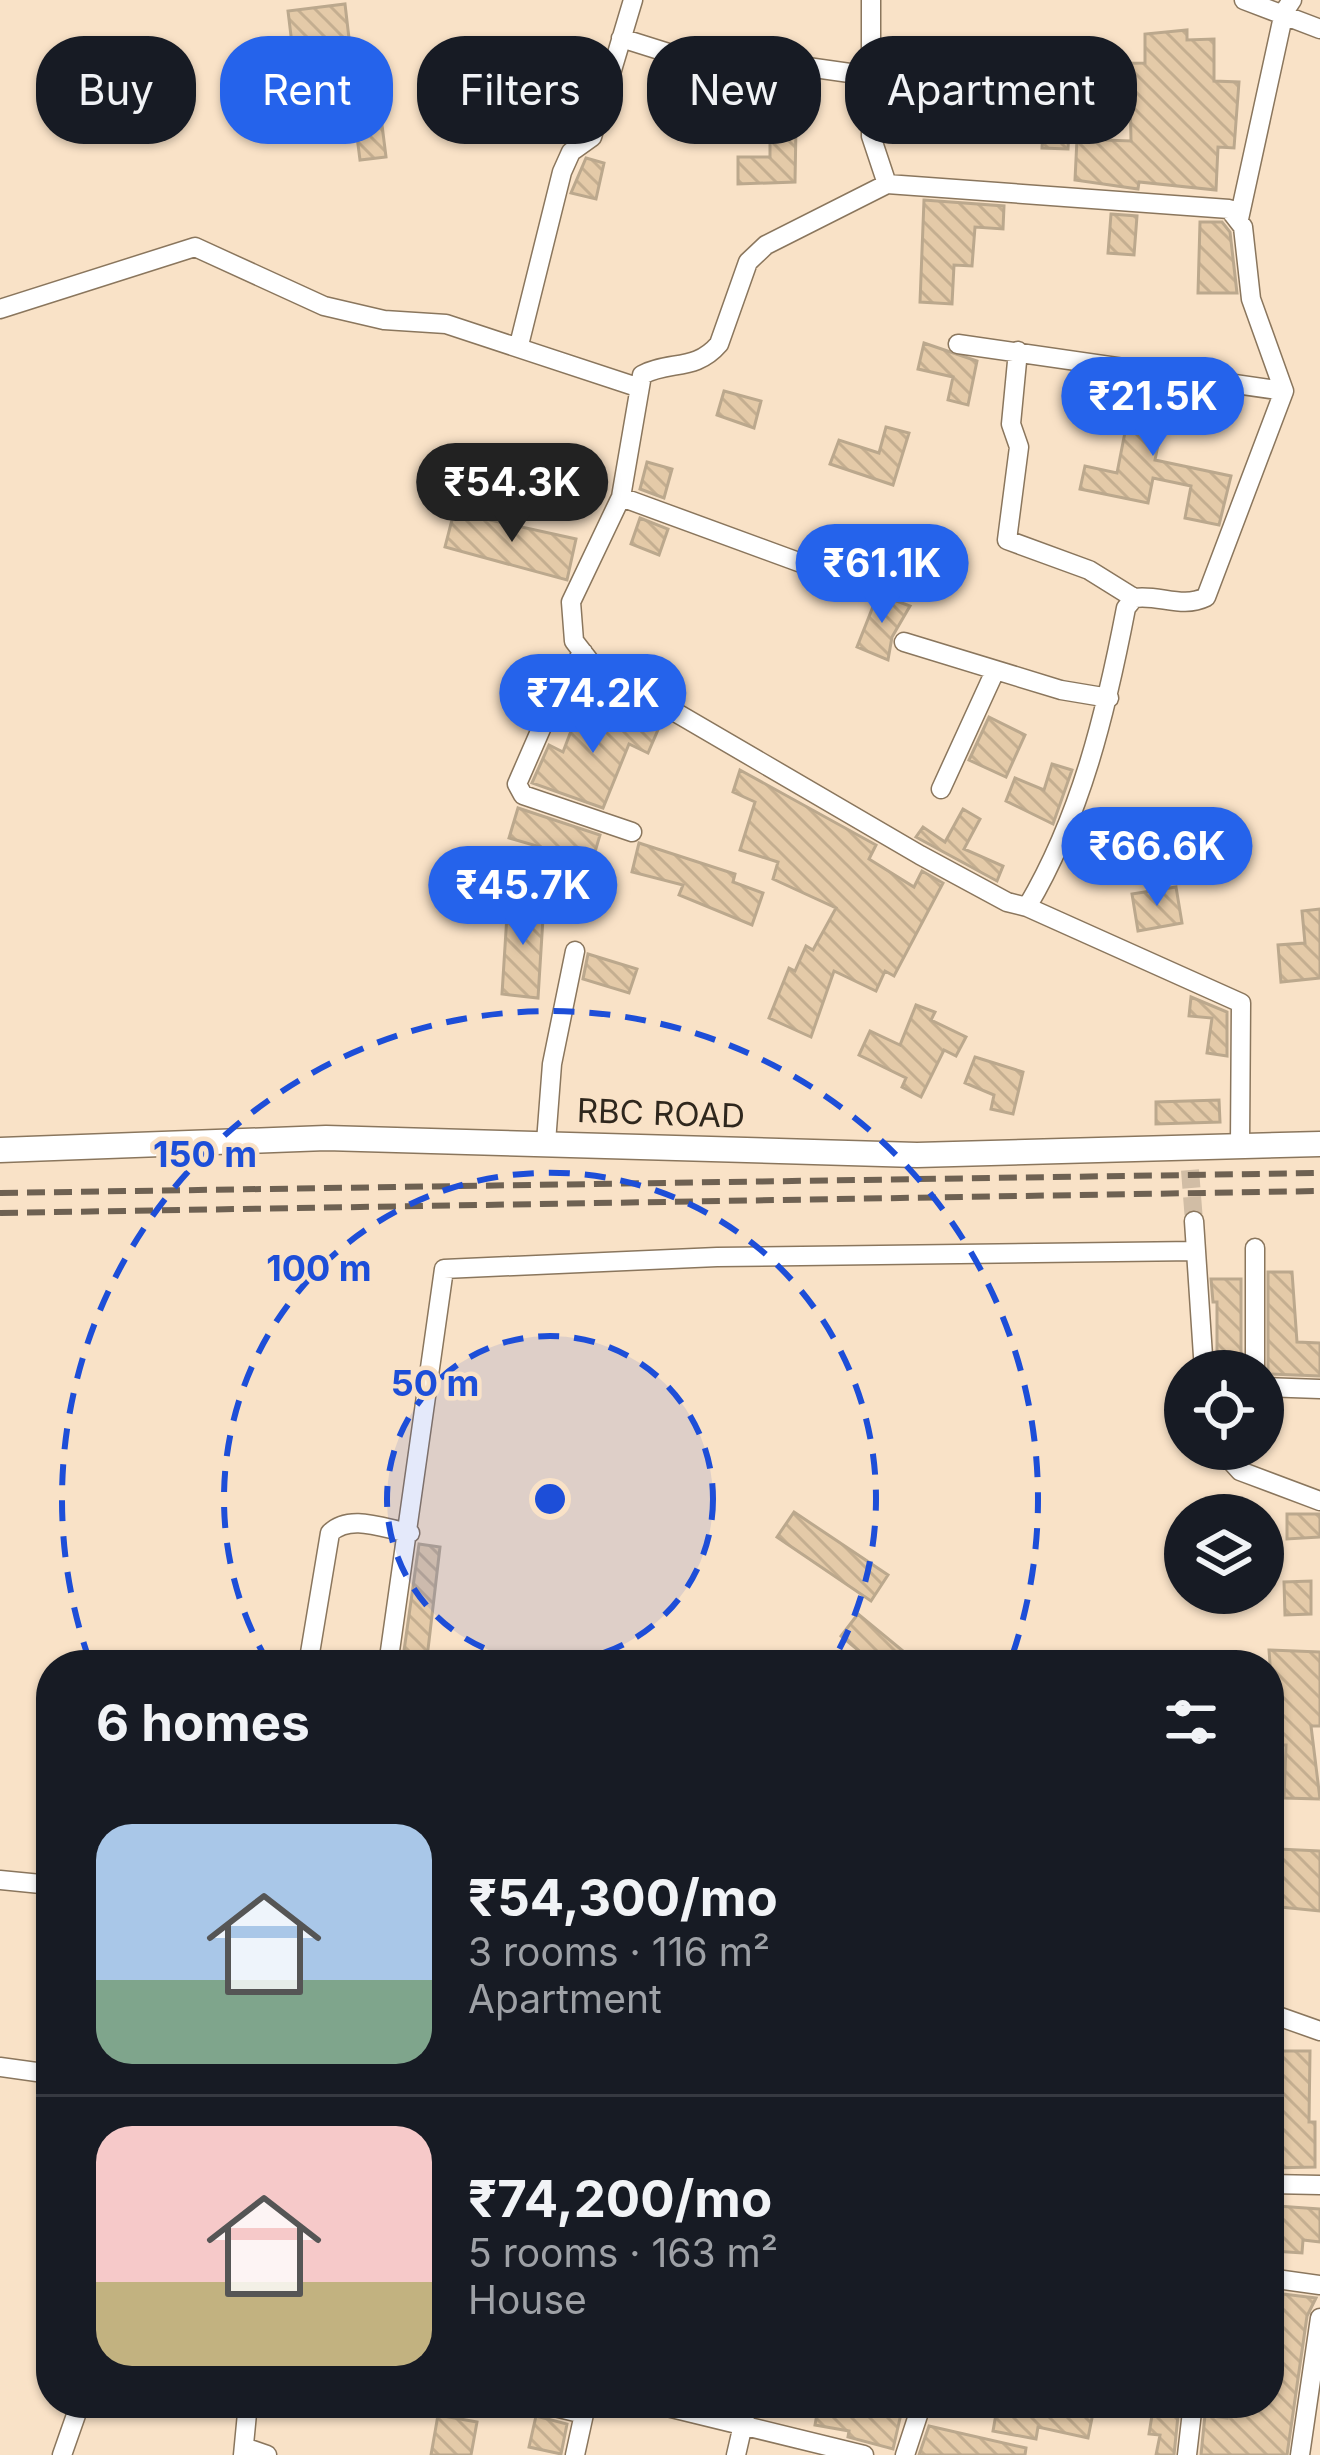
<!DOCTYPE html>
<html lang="en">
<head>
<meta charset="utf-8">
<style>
	:root { --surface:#171b24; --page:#20242c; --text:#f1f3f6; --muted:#9ea1a6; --line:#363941; --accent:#2563eb }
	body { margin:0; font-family:Inter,sans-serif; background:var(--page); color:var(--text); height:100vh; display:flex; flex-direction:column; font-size:45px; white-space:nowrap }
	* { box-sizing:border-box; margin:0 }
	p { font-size:39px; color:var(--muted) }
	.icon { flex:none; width:66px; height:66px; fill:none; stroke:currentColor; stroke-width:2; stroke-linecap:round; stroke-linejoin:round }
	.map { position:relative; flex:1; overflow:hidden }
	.panel { position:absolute; left:36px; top:1650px; width:1248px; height:768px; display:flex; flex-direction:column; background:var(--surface); border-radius:48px; box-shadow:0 3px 9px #0004 }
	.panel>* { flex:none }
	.hud { position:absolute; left:36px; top:36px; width:1248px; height:108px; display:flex; gap:24px }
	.buttons { position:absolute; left:1164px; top:1350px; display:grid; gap:24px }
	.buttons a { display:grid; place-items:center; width:120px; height:120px; border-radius:50%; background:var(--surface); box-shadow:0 3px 9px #0004; font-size:60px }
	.price { position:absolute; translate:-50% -102px; padding:0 27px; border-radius:42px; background:var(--accent); color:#fff; font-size:39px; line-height:78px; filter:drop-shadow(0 3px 6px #0008) }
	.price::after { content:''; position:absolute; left:50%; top:72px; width:36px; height:27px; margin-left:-18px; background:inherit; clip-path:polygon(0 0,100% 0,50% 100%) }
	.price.selected { background:#222; color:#fff }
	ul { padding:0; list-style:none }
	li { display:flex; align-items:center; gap:36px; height:300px; padding:0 60px }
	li+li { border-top:3px solid var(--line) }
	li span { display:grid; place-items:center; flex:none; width:336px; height:240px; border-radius:36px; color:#555 }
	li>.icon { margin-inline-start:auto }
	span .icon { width:144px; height:144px; fill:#fffc; stroke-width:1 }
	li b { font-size:51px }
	h2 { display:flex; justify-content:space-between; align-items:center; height:144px; padding:0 60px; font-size:51px }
	.tag { padding:0 42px; border-radius:48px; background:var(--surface); box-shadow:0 3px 9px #0004; font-size:42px; line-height:108px }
	.tag.selected { background:var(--accent); color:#fff }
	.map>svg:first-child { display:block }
	.building { fill:url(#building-back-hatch); stroke:#bba88d; stroke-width:3 }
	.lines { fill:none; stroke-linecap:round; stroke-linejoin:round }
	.minor-tunnel { stroke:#d1bda5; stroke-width:18; stroke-dasharray:18 9; stroke-linecap:butt }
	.minor-casing { stroke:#8a765d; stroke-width:21 }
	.tertiary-casing { stroke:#8a765d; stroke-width:27 }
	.minor { stroke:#fff; stroke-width:18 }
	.tertiary { stroke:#fff; stroke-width:24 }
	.rail { stroke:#6e6152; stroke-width:6; stroke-dasharray:18 9; stroke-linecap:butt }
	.ring { fill:none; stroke:#1d4ed8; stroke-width:6; stroke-dasharray:21 15 }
	.labels { text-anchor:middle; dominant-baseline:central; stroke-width:9; stroke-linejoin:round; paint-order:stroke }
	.street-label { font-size:33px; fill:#2f271d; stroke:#f9e2c7 }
	.centre { fill:#1d4ed8; stroke:#f9e2c7; stroke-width:6 }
	.ring-label { font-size:36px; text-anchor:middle; font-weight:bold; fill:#1d4ed8; stroke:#f9e2c7; stroke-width:9; stroke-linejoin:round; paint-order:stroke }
</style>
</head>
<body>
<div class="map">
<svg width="1320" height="2455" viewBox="0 0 1320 2455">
	<defs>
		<pattern id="building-back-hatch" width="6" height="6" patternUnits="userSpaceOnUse" patternTransform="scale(3)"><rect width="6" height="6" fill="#e4caa8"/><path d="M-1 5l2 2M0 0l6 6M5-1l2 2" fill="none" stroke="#c4ae90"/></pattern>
	</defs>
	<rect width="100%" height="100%" fill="#f9e2c7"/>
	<path class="building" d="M 345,4 L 352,64 L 323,67 L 330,128 L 271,134 L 265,81 L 296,77 L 288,11 Z
		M 1187,30 L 1187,40 L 1214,39 L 1214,81 L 1239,82 L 1234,148 L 1218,147 L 1216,190 L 1139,182 L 1138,189 L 1075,180 L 1077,139 L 1131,141 L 1130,91 L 1085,90 L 1085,64 L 1145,63 L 1145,34 Z
		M 1044,110 L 1070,111 L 1068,149 L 1042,148 Z
		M 381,117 L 386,157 L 360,160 L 355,121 Z
		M 770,126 L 796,126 L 795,182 L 738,184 L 738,157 L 770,157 Z
		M 586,158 L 604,163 L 596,199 L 571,193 Z
		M 924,200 L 1004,206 L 1003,229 L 975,227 L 972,266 L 954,265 L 952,304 L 920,302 Z
		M 1111,214 L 1137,216 L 1134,255 L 1108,253 Z
		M 1200,222 L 1222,222 L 1230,232 L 1237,293 L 1198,293 Z
		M 924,343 L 977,361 L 968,405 L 948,400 L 953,377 L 918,369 Z
		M 1120,381 L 1169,390 L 1155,460 L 1231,476 L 1219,525 L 1185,518 L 1191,486 L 1153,478 L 1148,503 L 1080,489 L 1085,466 L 1117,473 L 1127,422 L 1110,418 Z
		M 724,391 L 761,401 L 754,428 L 717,415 Z
		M 886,427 L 909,433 L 893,485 L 830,464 L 839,440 L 879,453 Z
		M 647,462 L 672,469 L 664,498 L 640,489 Z
		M 454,512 L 576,539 L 567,580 L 445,547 Z
		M 640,518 L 668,529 L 659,555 L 631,544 Z
		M 878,594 L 910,606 L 892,637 L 888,660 L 857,647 Z
		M 581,705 L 633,725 L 637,715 L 660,725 L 648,753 L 629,744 L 603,808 L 532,783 L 549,745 L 563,752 Z
		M 989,717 L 1025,735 L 1006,777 L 969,760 Z
		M 1052,764 L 1072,770 L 1053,824 L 1006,801 L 1015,778 L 1044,790 Z
		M 740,770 L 876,845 L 869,859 L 914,887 L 922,871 L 943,883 L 894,976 L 885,971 L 876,991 L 834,971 L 811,1037 L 769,1018 L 789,968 L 795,971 L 806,946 L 813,950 L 836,908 L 773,879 L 778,862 L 740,850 L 755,802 L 733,792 Z
		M 518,808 L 600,835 L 592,862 L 509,838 Z
		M 963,809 L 980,819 L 964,849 L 1003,866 L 997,881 L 916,837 L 923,827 L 945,842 Z
		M 639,843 L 735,874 L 733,882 L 763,893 L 752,925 L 679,895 L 683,885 L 632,872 Z
		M 1176,887 L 1182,923 L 1138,931 L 1132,894 Z
		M 508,899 L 544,902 L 538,998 L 502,994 Z
		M 1320,909 L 1320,978 L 1281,982 L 1278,945 L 1305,943 L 1302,911 Z
		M 588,954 L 637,969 L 629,993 L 583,979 Z
		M 1191,997 L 1227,1012 L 1227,1056 L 1207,1053 L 1212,1018 L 1189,1016 Z
		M 916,1005 L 935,1012 L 931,1020 L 966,1037 L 956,1056 L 944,1050 L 921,1097 L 902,1087 L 906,1078 L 859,1055 L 870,1031 L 900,1045 Z
		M 975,1057 L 1023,1072 L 1013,1114 L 991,1109 L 994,1095 L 965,1083 Z
		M 1219,1100 L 1220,1122 L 1156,1124 L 1156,1102 Z
		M 1268,1272 L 1292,1272 L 1297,1342 L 1320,1343 L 1320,1376 L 1268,1374 Z
		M 1211,1279 L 1241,1279 L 1241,1371 L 1217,1371 L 1217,1302 L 1213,1302 Z
		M 794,1512 L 888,1575 L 871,1601 L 777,1537 Z
		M 1287,1514 L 1320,1514 L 1320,1537 L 1287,1539 Z
		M 419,1544 L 440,1547 L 429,1641 L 426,1665 L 402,1665 Z
		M 1311,1581 L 1311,1614 L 1285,1615 L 1284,1582 Z
		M 858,1614 L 920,1665 L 876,1665 L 841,1636 Z
		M 1269,1650 L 1320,1652 L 1320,1726 L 1311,1726 L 1320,1799 L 1284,1798 L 1286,1745 L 1276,1745 Z
		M 1278,1849 L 1320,1851 L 1320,1911 L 1269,1906 Z
		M 1274,2051 L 1310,2051 L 1309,2122 L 1315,2122 L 1315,2167 L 1269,2168 Z
		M 1277,2206 L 1320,2209 L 1320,2242 L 1303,2240 L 1302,2253 L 1274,2251 Z
		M 1283,2294 L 1316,2298 L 1307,2316 L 1287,2455 L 1201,2455 L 1205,2415 L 1227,2418 L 1228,2403 L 1269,2403 L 1269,2323 L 1281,2324 Z
		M 819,2403 L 903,2405 L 893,2449 L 848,2437 L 849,2431 L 815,2425 Z
		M 998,2403 L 1070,2416 L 1072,2403 L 1095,2403 L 1088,2438 L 1038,2427 L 1036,2439 L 993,2431 Z
		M 1154,2403 L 1179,2406 L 1174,2455 L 1156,2455 L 1160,2435 L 1149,2434 Z
		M 438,2415 L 477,2422 L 471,2455 L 431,2455 Z
		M 536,2416 L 567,2424 L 561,2454 L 529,2447 Z
		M 929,2426 L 1026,2448 L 1025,2455 L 919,2455 Z"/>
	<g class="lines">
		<path class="minor-tunnel" d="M 1190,1170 L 1194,1221"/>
		<g class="minor-casing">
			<path id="minor" d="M 871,0 L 871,136 L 887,184
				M 1244,0 L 1320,29
				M 621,38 L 675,55 L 703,91 L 721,101 L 765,61 L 871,76
				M 887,184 L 1229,209 L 1243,227 L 1251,299 L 1284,391 L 1206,597 C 1182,609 1159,594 1134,598 L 1126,608 C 1106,712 1081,816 1027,907 L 1007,902 L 920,855 L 591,663 L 574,641 L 571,602 L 621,497 L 642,375 C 670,360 695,372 719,344 L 748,262 L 766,245 Z
				M 1239,219 L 1284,12 L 1292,0
				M 0,309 L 195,247 L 324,306 L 384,320 L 446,324 L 637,387
				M 958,344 L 1284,391
				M 519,345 L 562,172 L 571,152 L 592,137 L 633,0
				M 1018,351 L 1011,424 L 1019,447 L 1007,540 L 1089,570 L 1134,598
				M 621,497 L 834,575
				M 904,642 L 1061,690 L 1109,698
				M 583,652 L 558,690 L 517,784 L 523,795 L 632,832
				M 941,789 L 995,671
				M 1027,907 L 1241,1003 L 1240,1144
				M 546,1142 L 552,1064 L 575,951
				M 1194,1221 L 1204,1371
				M 1255,1248 L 1255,1371
				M 1263,1387 L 1320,1389
				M 1220,1449 L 1240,1471 L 1320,1501
				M 308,1665 L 330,1533 C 350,1513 385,1529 410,1533
				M 388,1665 L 444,1269 L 717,1257 L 1196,1251
				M 0,1880 L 51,1885
				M 1269,2013 L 1320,2031
				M 0,2067 L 51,2074
				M 1269,2184 L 1320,2185
				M 1269,2278 L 1320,2285
				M 538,2403 L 584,2414 L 588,2403
				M 651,2403 L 864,2455
				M 244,2447 L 267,2455
				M 62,2455 L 76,2415
				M 243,2455 L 248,2403
				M 575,2455 L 584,2414
				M 736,2455 L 748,2403
				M 905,2455 L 922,2403
				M 1187,2455 L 1193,2403
				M 1300,2455 L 1320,2318"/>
		</g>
		<g class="tertiary-casing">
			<path id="tertiary" d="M 0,1150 L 326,1138 L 917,1155 L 1320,1144"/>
		</g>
		<use href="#minor" class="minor"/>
		<use href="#tertiary" class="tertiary"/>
		<path class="rail" d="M 0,1193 L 1320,1173
			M 0,1213 L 1320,1191"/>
	</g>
	<circle cx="550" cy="1499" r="163" fill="#1d4ed8" fill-opacity=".12"/>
	<g class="ring">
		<circle cx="550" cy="1499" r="163"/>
		<path d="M269 1664A326 326 0 1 1 831 1664"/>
		<path d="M90 1662A488 488 0 1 1 1010 1662"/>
	</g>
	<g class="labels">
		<g class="street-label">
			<text transform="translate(661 1113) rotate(2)">RBC ROAD</text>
		</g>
	</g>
	<circle cx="550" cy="1499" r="18" class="centre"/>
	<g class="ring-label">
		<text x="205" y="1167">150 m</text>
		<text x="319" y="1281">100 m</text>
		<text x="435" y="1396">50 m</text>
	</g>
</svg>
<div class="buttons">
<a><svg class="icon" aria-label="locate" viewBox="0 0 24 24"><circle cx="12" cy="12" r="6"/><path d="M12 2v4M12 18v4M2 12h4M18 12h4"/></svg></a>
<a><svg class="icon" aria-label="layers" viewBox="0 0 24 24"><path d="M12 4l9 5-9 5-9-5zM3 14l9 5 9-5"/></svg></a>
</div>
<b class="price" style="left:1153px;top:459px">₹21.5K</b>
<b class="price selected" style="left:512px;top:545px">₹54.3K</b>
<b class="price" style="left:882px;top:626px">₹61.1K</b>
<b class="price" style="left:593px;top:756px">₹74.2K</b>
<b class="price" style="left:1157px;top:909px">₹66.6K</b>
<b class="price" style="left:523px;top:948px">₹45.7K</b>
<div class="hud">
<a class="tag">Buy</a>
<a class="tag selected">Rent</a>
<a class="tag">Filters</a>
<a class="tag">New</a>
<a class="tag">Apartment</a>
</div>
<section class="panel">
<h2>6 homes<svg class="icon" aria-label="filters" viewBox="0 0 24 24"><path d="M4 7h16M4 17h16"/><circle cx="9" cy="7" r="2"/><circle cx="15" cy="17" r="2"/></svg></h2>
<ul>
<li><span style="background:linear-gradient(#a9c7e8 65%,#7fa58c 0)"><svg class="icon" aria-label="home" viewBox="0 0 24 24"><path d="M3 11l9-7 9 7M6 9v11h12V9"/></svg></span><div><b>₹54,300/mo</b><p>3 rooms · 116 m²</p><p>Apartment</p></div></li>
<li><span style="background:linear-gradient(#f6c9c9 65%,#c2b280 0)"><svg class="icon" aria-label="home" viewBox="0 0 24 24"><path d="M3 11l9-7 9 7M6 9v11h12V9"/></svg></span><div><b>₹74,200/mo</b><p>5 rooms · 163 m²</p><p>House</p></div></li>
</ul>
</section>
</div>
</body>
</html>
